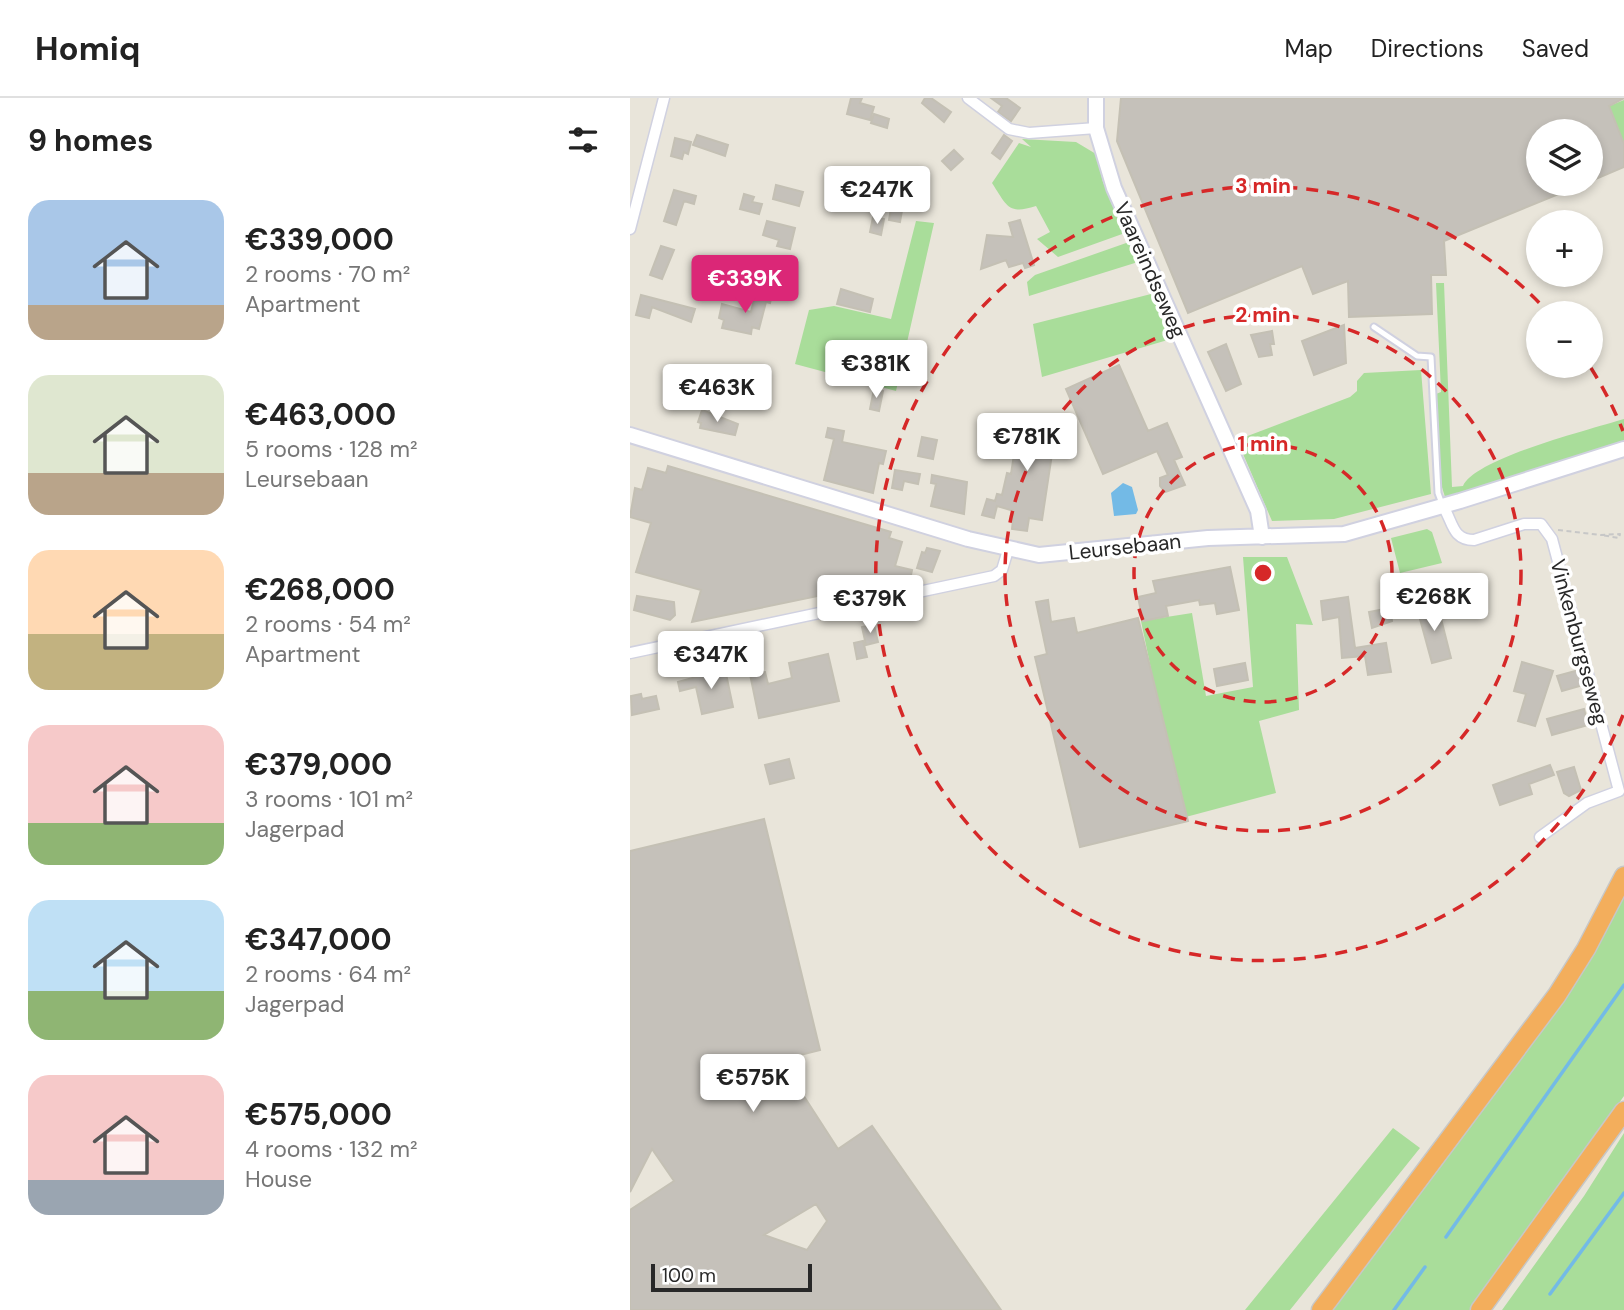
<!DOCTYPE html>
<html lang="en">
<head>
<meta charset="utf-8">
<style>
	:root { --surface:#fff; --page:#f2f2f2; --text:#222; --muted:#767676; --line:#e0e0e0; --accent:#db2777 }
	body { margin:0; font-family:"DM Sans",sans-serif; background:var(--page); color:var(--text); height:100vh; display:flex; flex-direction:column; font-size:26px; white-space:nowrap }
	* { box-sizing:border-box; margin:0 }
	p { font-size:23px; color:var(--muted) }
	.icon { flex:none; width:38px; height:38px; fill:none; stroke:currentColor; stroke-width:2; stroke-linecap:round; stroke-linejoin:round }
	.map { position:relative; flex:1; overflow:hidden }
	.drawer { display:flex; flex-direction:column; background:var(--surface); width:630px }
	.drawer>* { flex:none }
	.fabs { position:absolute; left:896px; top:21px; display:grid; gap:14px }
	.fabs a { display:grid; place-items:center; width:77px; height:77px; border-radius:50%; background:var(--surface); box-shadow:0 4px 10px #0003; font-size:35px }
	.scale { position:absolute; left:21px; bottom:18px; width:161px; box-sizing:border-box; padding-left:7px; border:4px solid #282828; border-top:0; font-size:19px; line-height:24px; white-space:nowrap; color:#282828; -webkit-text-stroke:5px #fff; paint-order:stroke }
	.price { position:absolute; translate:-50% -60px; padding:0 16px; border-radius:7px; background:#fff; color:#222; font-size:23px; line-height:46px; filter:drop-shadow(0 2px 4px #0008) }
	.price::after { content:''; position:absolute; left:50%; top:42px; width:21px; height:16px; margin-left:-10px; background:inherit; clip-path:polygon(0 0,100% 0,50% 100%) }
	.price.active { background:var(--accent); color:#fff }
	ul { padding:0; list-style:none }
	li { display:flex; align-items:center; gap:21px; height:175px; padding:0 28px }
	li span { display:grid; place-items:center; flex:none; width:196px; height:140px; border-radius:21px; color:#555 }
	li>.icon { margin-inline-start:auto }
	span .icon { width:84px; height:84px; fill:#fffc; stroke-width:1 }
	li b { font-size:30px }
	h2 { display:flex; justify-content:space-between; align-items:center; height:84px; padding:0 28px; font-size:30px }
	header { display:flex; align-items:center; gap:42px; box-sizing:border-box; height:98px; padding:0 35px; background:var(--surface); border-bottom:2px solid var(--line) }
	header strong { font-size:33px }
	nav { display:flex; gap:38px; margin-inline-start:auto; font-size:24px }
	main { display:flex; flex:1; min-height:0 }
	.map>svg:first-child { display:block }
	.green { fill:#a9dd9a }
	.water { fill:#73bae6 }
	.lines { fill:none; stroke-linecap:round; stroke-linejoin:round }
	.stream { stroke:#73bae6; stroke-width:3.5 }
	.building { fill:#c5c1ba; stroke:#c4c0b4; stroke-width:2; fill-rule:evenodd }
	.lane-casing { stroke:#d0d1e0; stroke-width:9 }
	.street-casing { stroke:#d0d1e0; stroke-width:13 }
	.secondary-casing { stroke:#d0d1e0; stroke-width:18 }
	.highway-casing { stroke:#c7c7c7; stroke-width:21 }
	.path { stroke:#c7c7c7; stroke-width:2; stroke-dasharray:5 3.5; stroke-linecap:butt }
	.lane { stroke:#fff; stroke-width:5 }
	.street { stroke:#fff; stroke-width:10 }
	.secondary { stroke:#fff; stroke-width:14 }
	.highway { stroke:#f3ae5c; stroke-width:18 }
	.ring { fill:none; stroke:#d62828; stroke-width:3.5; stroke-dasharray:12 9 }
	.labels { text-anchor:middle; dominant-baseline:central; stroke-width:7; stroke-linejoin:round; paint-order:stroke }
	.street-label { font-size:21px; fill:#282828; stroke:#fff }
	.centre { fill:#d62828; stroke:#fff; stroke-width:3.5 }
	.ring-label { font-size:21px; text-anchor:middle; font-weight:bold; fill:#d62828; stroke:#fff; stroke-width:7; stroke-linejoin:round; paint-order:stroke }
</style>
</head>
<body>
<header>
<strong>Homiq</strong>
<nav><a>Map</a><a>Directions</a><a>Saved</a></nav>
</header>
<main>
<section class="drawer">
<h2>9 homes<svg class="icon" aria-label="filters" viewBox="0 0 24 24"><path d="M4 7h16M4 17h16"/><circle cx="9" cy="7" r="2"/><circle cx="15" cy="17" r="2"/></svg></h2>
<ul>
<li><span style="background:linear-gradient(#a9c7e8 75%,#b9a48a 0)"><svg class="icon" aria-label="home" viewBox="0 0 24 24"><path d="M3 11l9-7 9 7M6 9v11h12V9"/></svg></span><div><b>€339,000</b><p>2 rooms · 70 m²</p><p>Apartment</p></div></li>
<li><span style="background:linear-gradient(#dfe7d0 70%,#b9a48a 0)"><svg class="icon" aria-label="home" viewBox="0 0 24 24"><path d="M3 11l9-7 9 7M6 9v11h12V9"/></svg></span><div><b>€463,000</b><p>5 rooms · 128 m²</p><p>Leursebaan</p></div></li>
<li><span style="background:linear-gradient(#ffd9b3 60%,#c2b280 0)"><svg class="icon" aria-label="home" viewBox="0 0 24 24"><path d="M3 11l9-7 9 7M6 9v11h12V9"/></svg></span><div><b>€268,000</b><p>2 rooms · 54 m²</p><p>Apartment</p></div></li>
<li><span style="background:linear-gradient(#f6c9c9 70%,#8fb573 0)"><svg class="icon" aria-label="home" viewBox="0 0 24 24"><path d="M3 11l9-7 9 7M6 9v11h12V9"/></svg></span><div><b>€379,000</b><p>3 rooms · 101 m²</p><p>Jagerpad</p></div></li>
<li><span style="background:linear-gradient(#bfe0f5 65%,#8fb573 0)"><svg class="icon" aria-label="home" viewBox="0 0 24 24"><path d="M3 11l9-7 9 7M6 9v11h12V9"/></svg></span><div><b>€347,000</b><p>2 rooms · 64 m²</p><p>Jagerpad</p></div></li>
<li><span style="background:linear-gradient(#f6c9c9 75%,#9aa5b1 0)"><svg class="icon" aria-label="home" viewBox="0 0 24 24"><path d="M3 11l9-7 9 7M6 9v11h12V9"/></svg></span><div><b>€575,000</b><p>4 rooms · 132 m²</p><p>House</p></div></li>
</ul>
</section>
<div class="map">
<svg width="994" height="1212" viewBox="0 0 994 1212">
	<rect width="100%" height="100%" fill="#e9e5da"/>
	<path class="green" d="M 994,2 L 994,46 L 979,8 Z
		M 392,41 L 446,44 L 466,56 L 473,84 L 495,135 L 428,159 L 407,141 L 420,134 L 406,108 C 378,117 377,108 362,85 L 389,45 L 401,49 Z
		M 286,123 L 304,125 L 266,293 L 165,266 L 179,212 L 204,208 L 261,221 Z
		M 499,144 L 508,164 L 399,198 L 397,184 L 405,177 Z
		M 806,185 L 814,185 L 822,389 L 833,388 C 845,360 962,331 994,321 L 994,343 L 819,401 L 815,399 L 811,386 L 806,296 L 811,294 Z
		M 521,196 L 541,241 L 412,279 L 403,226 Z
		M 791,272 L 801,396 L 704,421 L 642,423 L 607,342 L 720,299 L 727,293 L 727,283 L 734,275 Z
		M 797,431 L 802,434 L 812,465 L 770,475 L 761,440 Z
		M 613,459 L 657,459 L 683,527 L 666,526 L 669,612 L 629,623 L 646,695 L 552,720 L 511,523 L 562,515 L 576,598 L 623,589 Z
		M 994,798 L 994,998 L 840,1212 L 701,1212 L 935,899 L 964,856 Z
		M 763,1030 L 790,1050 L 660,1212 L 615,1212 Z
		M 994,1035 L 994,1212 L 872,1212 L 954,1098 Z"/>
	<path class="water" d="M 493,385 L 502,389 L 508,412 L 506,416 L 484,418 L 481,395 Z"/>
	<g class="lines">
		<path class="stream" d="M 816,1139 L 994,887
			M 920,1196 L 994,1095
			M 764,1212 L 795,1169"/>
	</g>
	<path class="building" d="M 221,0 L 232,0 L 230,5 L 244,9 L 240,22 L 217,16 Z
		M 295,0 L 301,0 L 321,14 L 314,24 L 292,5 Z
		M 361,0 L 376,0 L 390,10 L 381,23 L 368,14 L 372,8 Z
		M 491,0 L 994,0 L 979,8 L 994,46 L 994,69 L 961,83 L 961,33 L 908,33 L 908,86 L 953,86 L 814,143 L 816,177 L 801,177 L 802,216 L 719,219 L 718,183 L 683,196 L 672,168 L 558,215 L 487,43 Z
		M 244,16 L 259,21 L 257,30 L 241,25 Z
		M 67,37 L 98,47 L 95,58 L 63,47 Z
		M 374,37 L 382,43 L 370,61 L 362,55 Z
		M 45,40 L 61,44 L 58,56 L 54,54 L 52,61 L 41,58 Z
		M 324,52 L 333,61 L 321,72 L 312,63 Z
		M 146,87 L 173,94 L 169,108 L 143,101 Z
		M 44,92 L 66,98 L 64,106 L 54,103 L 46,127 L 34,123 Z
		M 264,93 L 275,95 L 270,124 L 259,122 Z
		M 114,96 L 124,99 L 122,104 L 132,106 L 129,116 L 110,111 Z
		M 243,119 L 254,121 L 251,137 L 240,134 Z
		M 390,122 L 404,167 L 395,170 L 393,165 L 379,169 L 376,162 L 351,171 L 357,137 L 383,139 L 379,125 Z
		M 137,123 L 165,130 L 160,151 L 147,148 L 149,142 L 133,137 Z
		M 31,148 L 44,152 L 32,181 L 20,177 Z
		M 211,191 L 243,201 L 240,214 L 207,206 Z
		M 126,193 L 142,197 L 140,205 L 136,204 L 129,231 L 122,229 L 121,236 L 92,230 L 94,222 L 89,220 L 92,206 L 121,214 Z
		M 11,197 L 65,211 L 61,224 L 22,209 L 19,220 L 6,217 Z
		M 714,227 L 716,265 L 684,277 L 672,243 Z
		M 642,233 L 644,246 L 640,246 L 642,257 L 629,259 L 621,237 Z
		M 596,246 L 611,286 L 596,293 L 578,254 Z
		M 489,267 L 518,333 L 537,325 L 552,359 L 544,362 L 555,387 L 535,394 L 530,388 L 530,380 L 538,377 L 527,353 L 473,376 L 436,291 Z
		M 56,283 L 65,286 L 60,301 L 51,299 Z
		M 244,291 L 253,293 L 249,313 L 240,311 Z
		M 72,312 L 108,326 L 105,337 L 70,330 L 71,325 L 68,324 Z
		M 390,318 L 427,323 L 412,422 L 399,420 L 397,433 L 382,431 L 384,413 L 367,408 L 364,420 L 352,417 L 357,401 L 365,403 L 367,396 L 372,397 L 377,375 L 381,376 Z
		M 198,330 L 214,333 L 212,344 L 256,353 L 253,366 L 249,365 L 243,395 L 194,382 L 204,341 L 196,339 Z
		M 292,339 L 307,342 L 303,361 L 288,358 Z
		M 38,368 L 261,434 L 259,440 L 272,444 L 265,468 L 282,472 L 280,482 L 262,478 L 261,482 L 248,478 L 246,486 L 62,524 L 71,492 L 6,474 L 21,425 L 0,419 L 5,390 L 12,392 L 18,370 L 36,375 Z
		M 265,372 L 290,376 L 288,386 L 274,383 L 272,392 L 262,390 Z
		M 302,377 L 337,384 L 334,416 L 301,408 L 306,386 L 301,385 Z
		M 297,450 L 310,453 L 302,474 L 287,470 L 292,454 L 295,455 Z
		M 600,469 L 609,512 L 587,516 L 585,505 L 570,507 L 569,502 L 536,508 L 538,518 L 513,523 L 508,499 L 526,495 L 523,483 Z
		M 7,498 L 44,504 L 45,517 L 40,522 L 4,512 Z
		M 718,499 L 725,550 L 756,545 L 761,574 L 738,577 L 735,558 L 712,560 L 709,519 L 693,522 L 691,503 Z
		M 418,502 L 421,524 L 444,520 L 447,535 L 508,520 L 558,723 L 450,749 L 405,559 L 417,556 L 406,504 Z
		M 807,505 L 821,560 L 802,565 L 787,510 Z
		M 760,510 L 762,523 L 742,530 L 739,514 Z
		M 244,527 L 248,544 L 236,547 L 232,529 Z
		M 233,543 L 237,559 L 227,561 L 224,545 Z
		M 123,554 L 127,573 L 117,576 L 112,556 Z
		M 198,556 L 209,603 L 129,620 L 120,576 L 135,574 L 138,586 L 162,580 L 159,565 Z
		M 892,564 L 923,573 L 905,628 L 888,623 L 896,596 L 884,593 Z
		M 615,565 L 618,582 L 587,588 L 584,571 Z
		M 95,571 L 103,609 L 72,616 L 66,589 L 50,593 L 48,584 Z
		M 949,572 L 953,587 L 932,593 L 927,578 Z
		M 11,596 L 12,601 L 26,598 L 29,611 L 2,617 L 1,598 Z
		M 954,611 L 958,627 L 922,637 L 917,621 Z
		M 159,661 L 164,680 L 140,686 L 135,667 Z
		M 920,667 L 924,677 L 899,686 L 902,696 L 870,707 L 863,687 Z
		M 944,669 L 951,692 L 939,698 L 934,695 L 927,674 Z
		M 134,721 L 190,952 L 170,957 L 172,967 L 120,979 L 135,1002 L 164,983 L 208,1051 L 242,1028 L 371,1212 L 0,1212 L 0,1112 L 44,1083 L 22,1051 L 0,1094 L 0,753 ZM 186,1106 L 197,1123 L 177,1152 L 134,1137 Z"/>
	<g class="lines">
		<g class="lane-casing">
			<path id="lane" d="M 744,229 L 787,258 L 801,259 L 808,395 L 812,406"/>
		</g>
		<g class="street-casing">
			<path id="street" d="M 338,0 L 379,31 L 399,35 L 466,30
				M 0,131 L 34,0
				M 813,408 C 823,424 822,442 844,442 L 894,426 L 911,426 L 922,441 L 989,693 L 957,705 L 910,739
				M 0,555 L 364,478 L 372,472 L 378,452"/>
		</g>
		<g class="secondary-casing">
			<path id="secondary" d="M 466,0 L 466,30 L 484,90 L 628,413 L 632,439
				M 0,337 L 338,441 L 409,457 L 578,440 L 714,436 L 830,403 L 994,351"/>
		</g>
		<g class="highway-casing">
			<path id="highway" d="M 691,1212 L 927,897 L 956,851 L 994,778
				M 850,1212 L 994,1013"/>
		</g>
		<path class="path" d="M 928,432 L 971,437 L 990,436 L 989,440 L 971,437"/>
		<use href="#lane" class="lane"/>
		<use href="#street" class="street"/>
		<use href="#secondary" class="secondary"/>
		<use href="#highway" class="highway"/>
	</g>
	<g class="ring">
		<circle cx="633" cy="475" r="129"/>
		<circle cx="633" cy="475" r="258"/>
		<path d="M993 617A387 387 0 1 1 918 214M961 270A387 387 0 0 1 993 333"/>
	</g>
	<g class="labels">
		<g class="street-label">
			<text transform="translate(520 172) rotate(66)">Vaareindseweg</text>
			<text transform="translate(495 449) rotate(-6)">Leursebaan</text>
			<text transform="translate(949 544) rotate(75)">Vinkenburgseweg</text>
		</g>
	</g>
	<circle cx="633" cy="475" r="10" class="centre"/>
	<g class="ring-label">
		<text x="633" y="95">3 min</text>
		<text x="633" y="224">2 min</text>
		<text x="633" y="353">1 min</text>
	</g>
</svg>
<div class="fabs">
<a><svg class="icon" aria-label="layers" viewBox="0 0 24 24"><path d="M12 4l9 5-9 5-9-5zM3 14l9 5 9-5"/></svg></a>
<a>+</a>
<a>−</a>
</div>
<div class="scale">100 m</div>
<b class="price" style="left:247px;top:128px">€247K</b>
<b class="price active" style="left:115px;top:217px">€339K</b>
<b class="price" style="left:246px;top:302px">€381K</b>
<b class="price" style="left:87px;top:326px">€463K</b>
<b class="price" style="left:397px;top:375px">€781K</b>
<b class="price" style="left:804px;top:535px">€268K</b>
<b class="price" style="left:240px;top:537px">€379K</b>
<b class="price" style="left:81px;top:593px">€347K</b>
<b class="price" style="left:123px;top:1016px">€575K</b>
</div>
</main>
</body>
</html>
